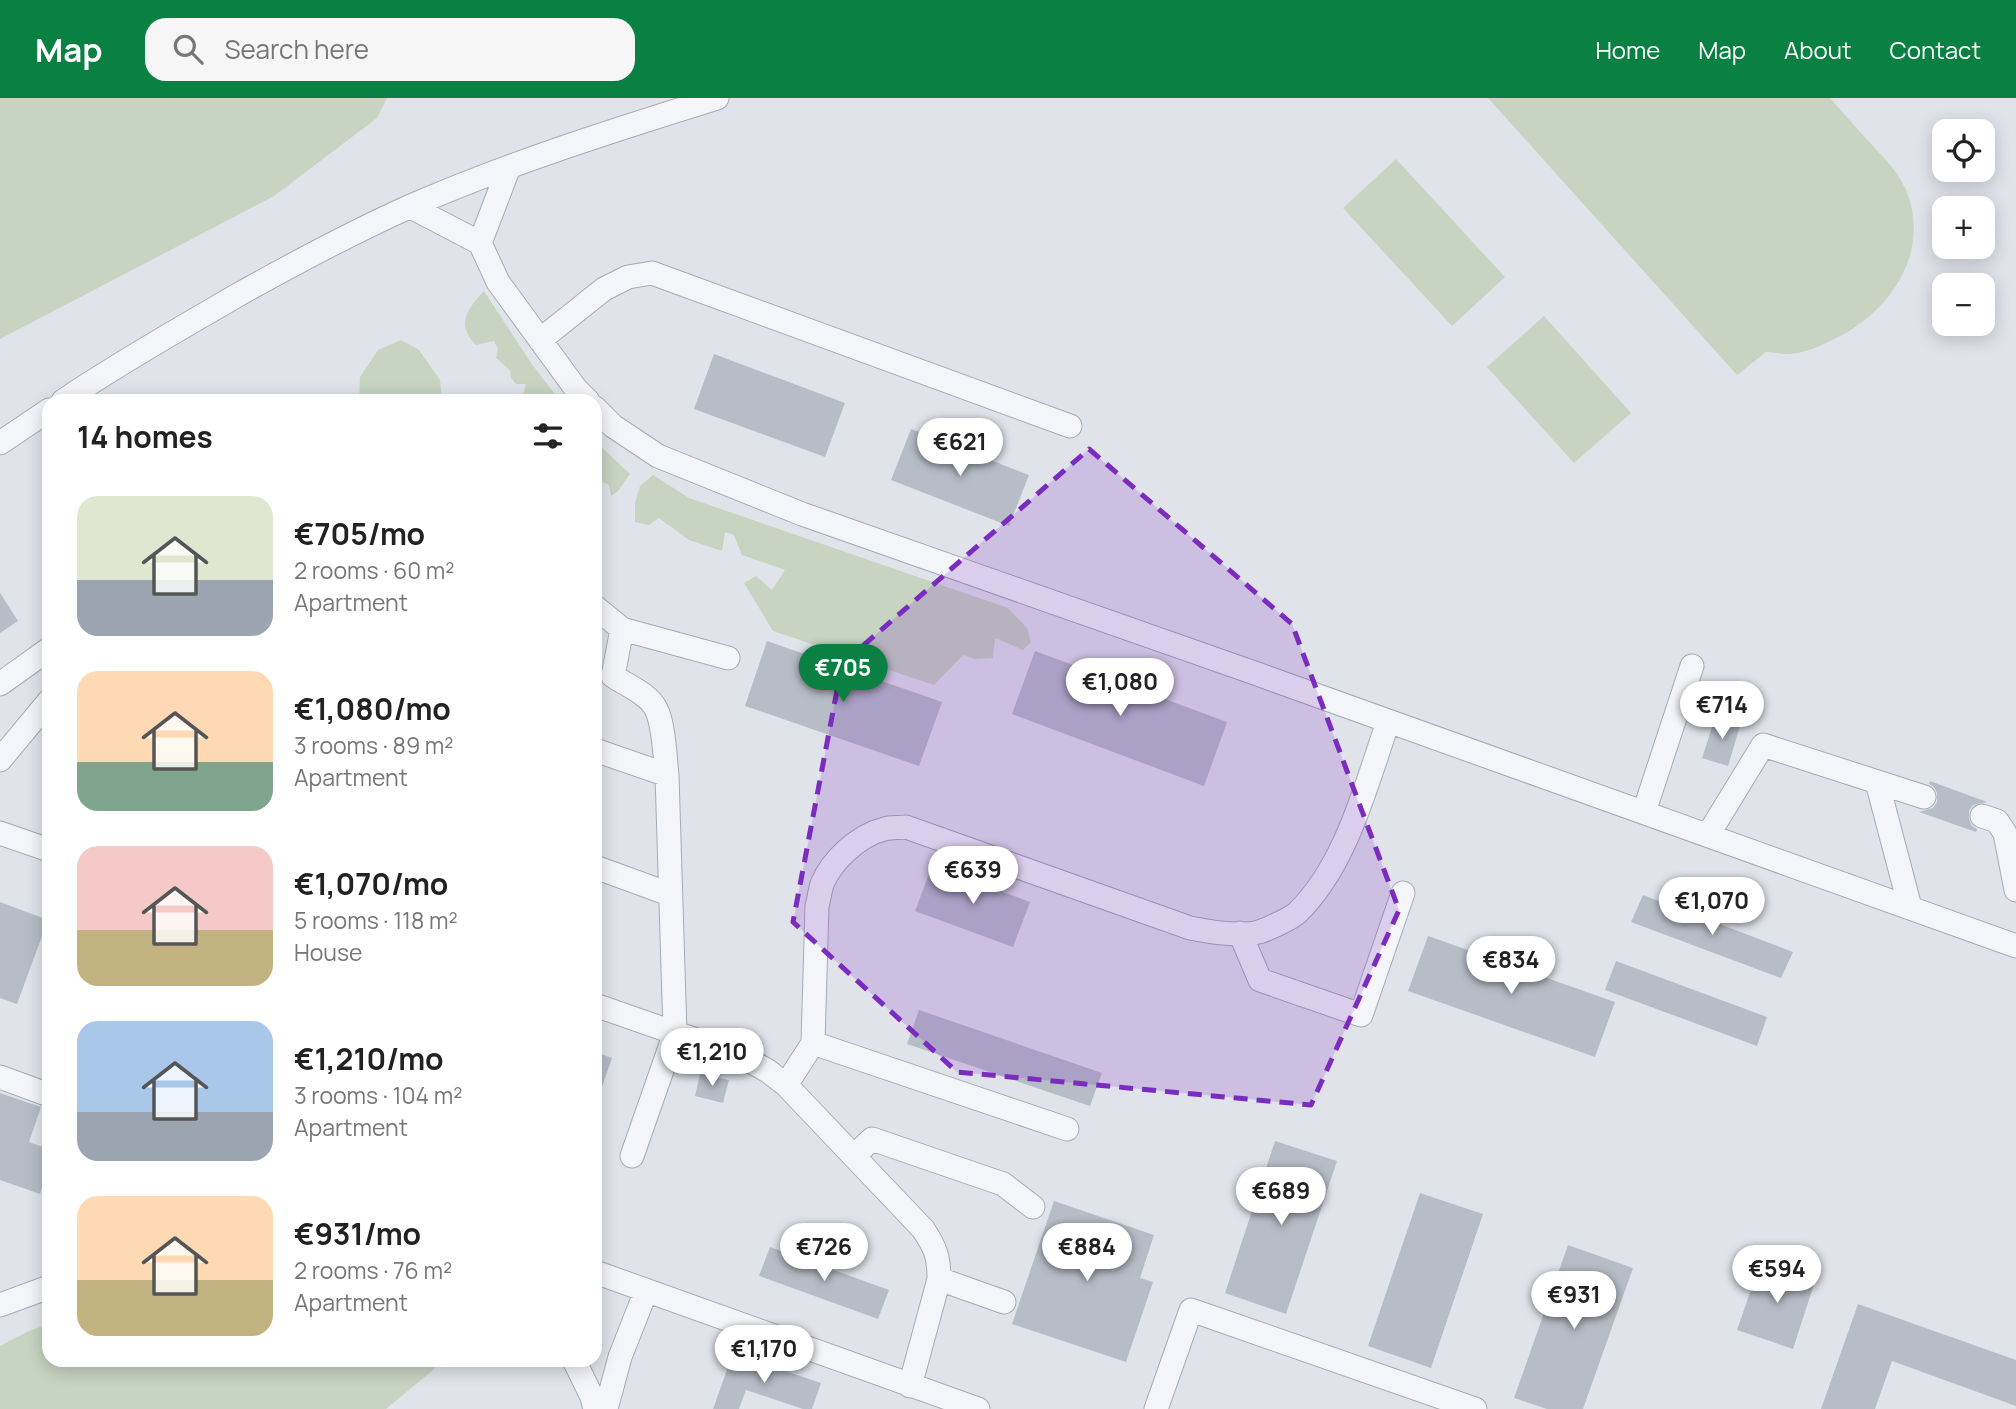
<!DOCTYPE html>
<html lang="en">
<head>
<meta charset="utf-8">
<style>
	:root { --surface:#fff; --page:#f6f6f6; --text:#222; --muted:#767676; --accent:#0b8043 }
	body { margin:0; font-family:Manrope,sans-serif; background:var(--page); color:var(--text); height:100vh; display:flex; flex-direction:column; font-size:26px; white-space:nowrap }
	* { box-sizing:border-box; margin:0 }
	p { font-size:23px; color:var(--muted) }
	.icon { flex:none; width:38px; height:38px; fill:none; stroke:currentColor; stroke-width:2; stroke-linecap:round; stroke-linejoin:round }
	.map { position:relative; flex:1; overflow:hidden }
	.side { position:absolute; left:42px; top:296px; width:560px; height:973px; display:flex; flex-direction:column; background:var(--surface); border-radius:21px; box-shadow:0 4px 18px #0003 }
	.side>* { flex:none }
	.buttons { position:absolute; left:1932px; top:21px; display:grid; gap:14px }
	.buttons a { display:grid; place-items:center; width:63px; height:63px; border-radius:14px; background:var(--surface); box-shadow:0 4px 18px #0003; font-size:35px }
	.price { position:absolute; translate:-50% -60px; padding:0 16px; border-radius:24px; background:#fff; color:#222; font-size:23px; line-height:46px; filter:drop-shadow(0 2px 4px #0008) }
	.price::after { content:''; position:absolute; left:50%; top:42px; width:21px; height:16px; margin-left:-10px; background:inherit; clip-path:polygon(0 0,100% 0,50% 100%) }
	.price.selected { background:var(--accent); color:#fff }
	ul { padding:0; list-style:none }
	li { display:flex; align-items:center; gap:21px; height:175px; padding:0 35px }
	li span { display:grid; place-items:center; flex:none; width:196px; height:140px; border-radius:21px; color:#555 }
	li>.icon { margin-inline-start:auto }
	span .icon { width:84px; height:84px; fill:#fffc; stroke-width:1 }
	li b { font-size:30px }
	h2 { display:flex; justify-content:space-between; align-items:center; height:84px; padding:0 35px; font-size:30px }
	header { display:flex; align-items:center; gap:42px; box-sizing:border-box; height:98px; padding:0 35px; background:var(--accent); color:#fff }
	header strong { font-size:33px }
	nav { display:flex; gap:38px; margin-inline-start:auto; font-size:24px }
	.search { width:490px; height:63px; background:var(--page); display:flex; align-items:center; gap:18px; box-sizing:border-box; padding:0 24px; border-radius:21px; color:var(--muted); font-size:26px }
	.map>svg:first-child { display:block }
	.green { fill:#c6d4c1 }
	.building { fill:#b7bdc7 }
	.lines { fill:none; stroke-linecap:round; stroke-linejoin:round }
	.minor-casing { stroke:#a5abb4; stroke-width:25 }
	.minor { stroke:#f3f5f8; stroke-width:23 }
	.marked { fill:#7b2cbf; fill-opacity:0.2; stroke:#7b2cbf; stroke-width:5; stroke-dasharray:14 9; stroke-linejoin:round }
</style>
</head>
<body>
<header>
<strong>Map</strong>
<div class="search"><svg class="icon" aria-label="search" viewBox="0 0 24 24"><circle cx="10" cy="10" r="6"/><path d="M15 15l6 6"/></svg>Search here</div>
<nav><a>Home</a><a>Map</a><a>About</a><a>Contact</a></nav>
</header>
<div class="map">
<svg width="2016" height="1311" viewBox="0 0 2016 1311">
	<rect width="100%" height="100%" fill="#e0e4ea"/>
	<path class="green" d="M 0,0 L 387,0 L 377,20 L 274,98 L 0,241 Z
		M 1488,0 L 1830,0 C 1844,16 1858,32 1873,48 C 1885,61 1898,74 1905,90 C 1934,155 1887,219 1828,244 C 1816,250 1801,256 1787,256 C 1780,256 1773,254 1766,254 L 1737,277 Z
		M 1396,61 L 1505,179 L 1452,228 L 1343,110 Z
		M 484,193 L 531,265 L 560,303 L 521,303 L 526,286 L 516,286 L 511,280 L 510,272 L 496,260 L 498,251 L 494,243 L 476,247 C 455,226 468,210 484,193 Z
		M 1544,218 L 1631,315 L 1574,365 L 1487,269 Z
		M 401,242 L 419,252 L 440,282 L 442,303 L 359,303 L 360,279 L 378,252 Z
		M 595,343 L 630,376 L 618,393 L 611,398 L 609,387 L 595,380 Z
		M 653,377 L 689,400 L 1008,510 L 1027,530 L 1031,544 L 1023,552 L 995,540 L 993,560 L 975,561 L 963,557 L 934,587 L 773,533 L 744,485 L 756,478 L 772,492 L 785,472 L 742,457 L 734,437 L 725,434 L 722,453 L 689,442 L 659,420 L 649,427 L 635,424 L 635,405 L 640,388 Z
		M 49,1226 L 49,1262 L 440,1262 L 433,1272 L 386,1311 L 0,1311 L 0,1248 L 29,1233 Z"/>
	<path class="building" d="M 714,256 L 845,305 L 825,359 L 694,311 Z
		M 911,331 L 1029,377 L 1009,428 L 891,382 Z
		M 0,495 L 18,523 L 0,535 Z
		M 767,543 L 942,604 L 919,668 L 745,608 Z
		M 1035,553 L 1227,624 L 1204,688 L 1012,616 Z
		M 1716,617 L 1741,625 L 1728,668 L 1702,660 Z
		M 1930,683 L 1987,704 L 1973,707 L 1969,713 L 1969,721 L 1972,728 L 1977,731 L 1976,734 L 1919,714 L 1933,710 L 1937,704 L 1937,695 L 1934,689 L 1929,686 Z
		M 932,768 L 1030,804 L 1013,849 L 915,813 Z
		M 1643,797 L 1793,854 L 1781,880 L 1631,824 Z
		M 0,804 L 48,822 L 17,906 L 0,900 Z
		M 1428,838 L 1615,904 L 1595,959 L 1408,893 Z
		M 1616,863 L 1767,919 L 1757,948 L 1605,892 Z
		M 919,912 L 1102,975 L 1090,1008 L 907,946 Z
		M 595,954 L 612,960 L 597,1003 L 595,1003 Z
		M 700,976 L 729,982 L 723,1005 L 695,998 Z
		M 0,995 L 41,1009 L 29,1044 L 49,1051 L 49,1071 L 40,1096 L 0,1082 Z
		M 1275,1043 L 1337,1063 L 1286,1216 L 1225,1195 Z
		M 1420,1095 L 1483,1116 L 1431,1270 L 1368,1248 Z
		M 1054,1103 L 1154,1137 L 1140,1180 L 1153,1184 L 1126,1264 L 1012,1226 Z
		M 1568,1147 L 1633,1170 L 1583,1311 L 1547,1311 L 1514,1300 Z
		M 770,1149 L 889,1192 L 878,1221 L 759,1178 Z
		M 1761,1163 L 1816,1180 L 1793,1251 L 1737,1232 Z
		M 1858,1206 L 2016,1262 L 2016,1308 L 1892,1263 L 1875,1311 L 1821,1311 Z
		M 733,1255 L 821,1285 L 812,1311 L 803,1311 L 746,1292 L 739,1311 L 713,1311 Z"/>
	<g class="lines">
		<g class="minor-casing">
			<path id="minor" d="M 411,109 L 480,145 L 509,69
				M 480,145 L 498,184 L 576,291 L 588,303
				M 540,242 L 604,191 L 628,179 L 652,175 L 1070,328
				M 63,303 C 119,265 178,232 236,198 C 293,166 351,135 411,108 C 510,65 614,32 717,0
				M 595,310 L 613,328 L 658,358 L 802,416 L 1246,572 L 2016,848
				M 0,345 L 49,312
				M 595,509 L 622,531
				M 0,586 L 49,551
				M 595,652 L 667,677 L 675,935 L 734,954 L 768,973 L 786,987 L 923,1131 C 935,1149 939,1158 939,1181 L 910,1288
				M 0,662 L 49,603
				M 667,677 C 665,660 664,626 656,611 C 649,596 626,587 613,578 L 622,531 L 728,560
				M 1877,684 L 1910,809
				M 1644,714 L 1692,568
				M 1982,718 L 1997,723 L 2005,735 L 2016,792
				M 0,735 L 49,752
				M 1708,737 L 1763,647 L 1924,699
				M 595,769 L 669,796
				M 1240,835 L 1260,882 L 1361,917 L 1403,795
				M 595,907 L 675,935 L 632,1058
				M 813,945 L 1067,1031
				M 0,979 L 49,997
				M 786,987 L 813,945 L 817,808 C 819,801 820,793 822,786 C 832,762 858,738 884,731 C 891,729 899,730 906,729 L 1190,830 C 1210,834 1240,839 1259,834 C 1268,831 1290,821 1297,815 C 1346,768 1366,687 1388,624
				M 854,1058 L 872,1041 L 1003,1086 L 1033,1109
				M 595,1174 L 978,1311
				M 939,1181 L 1004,1204
				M 0,1207 L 49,1189
				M 574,1262 L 592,1299 L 595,1311
				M 606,1311 L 620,1259 L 646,1193
				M 1156,1311 L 1191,1212 L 1475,1311"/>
		</g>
		<use href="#minor" class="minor"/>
	</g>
	<path class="marked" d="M 1089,351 L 1292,526 L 1399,812 L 1311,1007 L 957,974 L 793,824 L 842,566 Z"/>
</svg>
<div class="buttons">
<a><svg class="icon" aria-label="locate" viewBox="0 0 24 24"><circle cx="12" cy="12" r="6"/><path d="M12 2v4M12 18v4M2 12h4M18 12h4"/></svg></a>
<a>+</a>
<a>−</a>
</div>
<b class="price" style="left:960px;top:380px">€621</b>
<b class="price selected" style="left:843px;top:606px">€705</b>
<b class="price" style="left:1120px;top:620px">€1,080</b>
<b class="price" style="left:1722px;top:643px">€714</b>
<b class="price" style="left:973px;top:808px">€639</b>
<b class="price" style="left:1712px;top:839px">€1,070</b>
<b class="price" style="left:1511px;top:898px">€834</b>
<b class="price" style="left:712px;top:990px">€1,210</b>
<b class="price" style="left:1281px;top:1129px">€689</b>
<b class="price" style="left:824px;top:1185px">€726</b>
<b class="price" style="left:1087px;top:1185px">€884</b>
<b class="price" style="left:1777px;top:1207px">€594</b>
<b class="price" style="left:1574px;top:1233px">€931</b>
<b class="price" style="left:764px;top:1287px">€1,170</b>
<section class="side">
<h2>14 homes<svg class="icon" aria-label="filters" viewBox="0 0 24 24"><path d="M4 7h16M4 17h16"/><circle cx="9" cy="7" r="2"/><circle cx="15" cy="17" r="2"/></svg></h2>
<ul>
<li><span style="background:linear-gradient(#dfe7d0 60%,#9aa5b1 0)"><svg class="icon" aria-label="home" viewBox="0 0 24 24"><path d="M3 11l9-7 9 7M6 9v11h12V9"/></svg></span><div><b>€705/mo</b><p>2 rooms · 60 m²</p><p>Apartment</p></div></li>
<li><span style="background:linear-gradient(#ffd9b3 65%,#7fa58c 0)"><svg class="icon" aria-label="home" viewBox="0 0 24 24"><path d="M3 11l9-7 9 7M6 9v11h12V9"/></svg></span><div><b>€1,080/mo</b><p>3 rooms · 89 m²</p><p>Apartment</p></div></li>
<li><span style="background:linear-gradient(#f6c9c9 60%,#c2b280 0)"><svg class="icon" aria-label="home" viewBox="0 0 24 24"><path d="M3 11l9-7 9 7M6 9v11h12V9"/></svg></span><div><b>€1,070/mo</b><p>5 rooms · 118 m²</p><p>House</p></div></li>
<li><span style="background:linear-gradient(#a9c7e8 65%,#9aa5b1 0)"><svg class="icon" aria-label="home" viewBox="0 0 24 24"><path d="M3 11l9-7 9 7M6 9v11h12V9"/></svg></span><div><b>€1,210/mo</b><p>3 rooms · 104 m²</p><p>Apartment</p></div></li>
<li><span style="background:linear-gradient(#ffd9b3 60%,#c2b280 0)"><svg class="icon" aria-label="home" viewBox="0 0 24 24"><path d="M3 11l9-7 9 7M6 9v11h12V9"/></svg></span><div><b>€931/mo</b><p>2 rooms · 76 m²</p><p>Apartment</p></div></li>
</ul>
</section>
</div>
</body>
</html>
